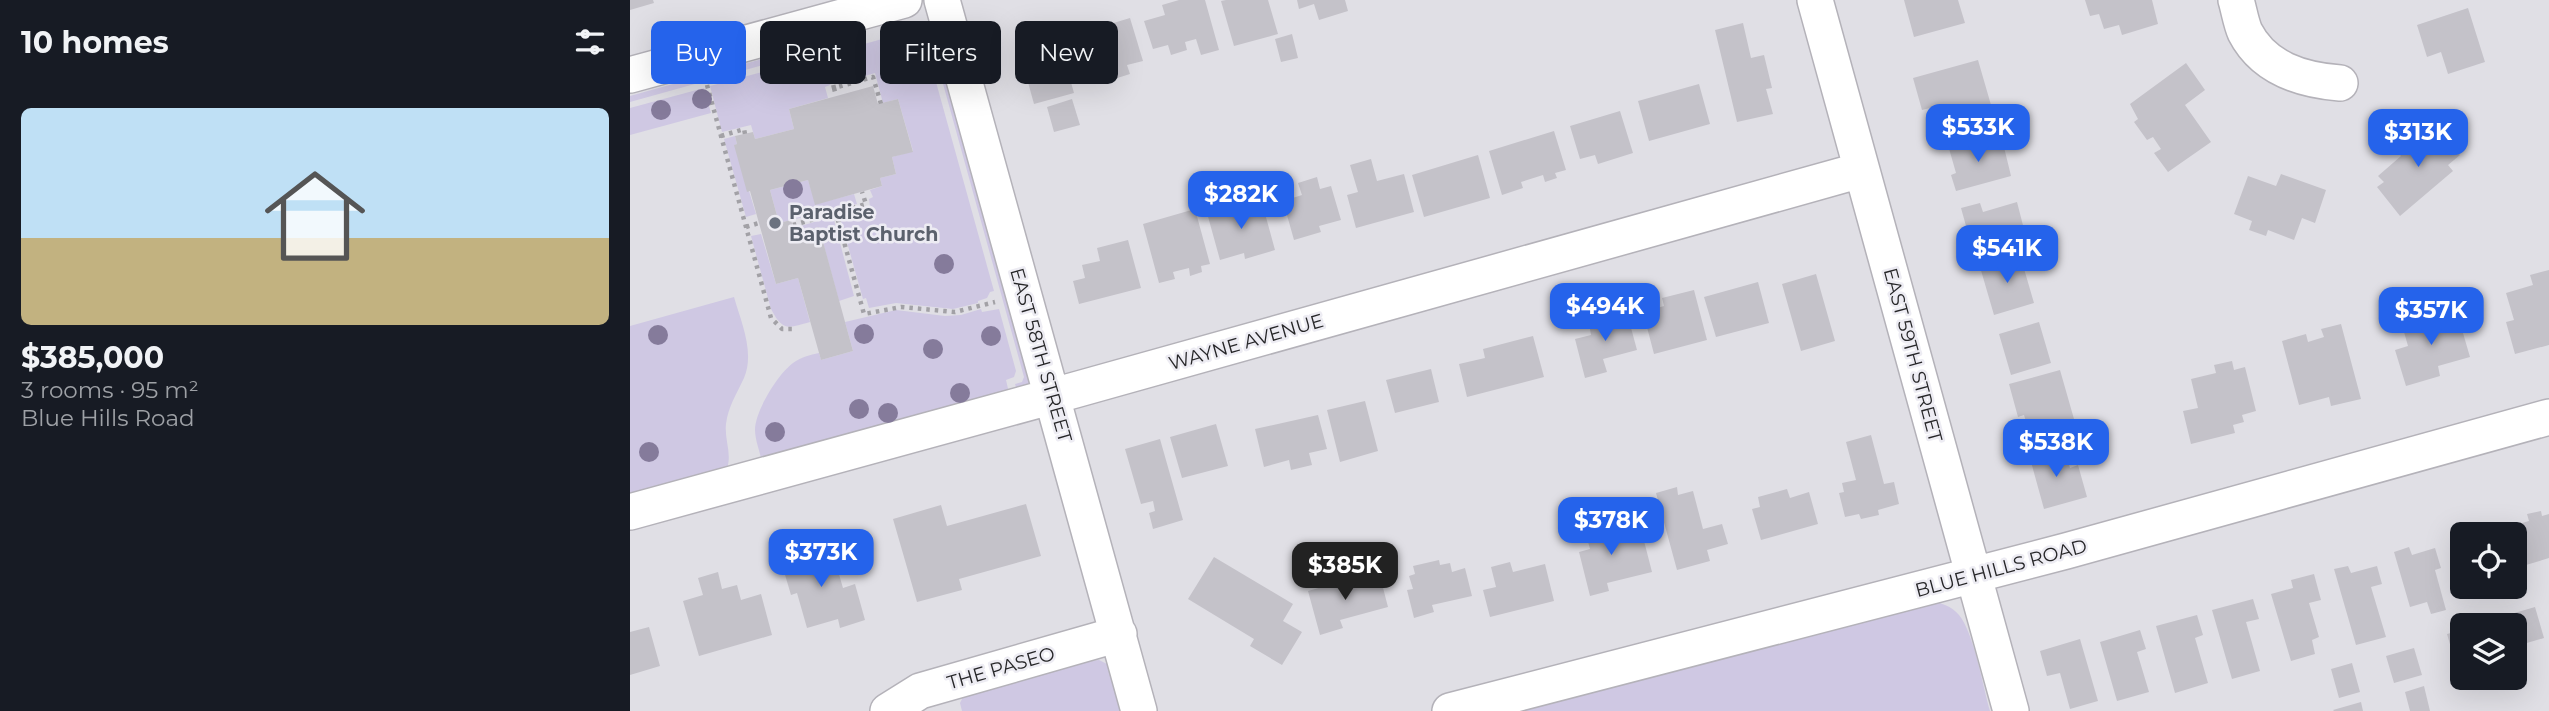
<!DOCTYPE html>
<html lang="en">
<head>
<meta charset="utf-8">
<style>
	:root { --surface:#171b24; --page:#242831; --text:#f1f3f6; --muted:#9ea1a6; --accent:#2563eb }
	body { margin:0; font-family:Montserrat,sans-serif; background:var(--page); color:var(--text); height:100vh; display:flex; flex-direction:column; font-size:26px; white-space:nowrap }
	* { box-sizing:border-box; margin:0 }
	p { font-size:23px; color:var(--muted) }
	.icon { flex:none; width:38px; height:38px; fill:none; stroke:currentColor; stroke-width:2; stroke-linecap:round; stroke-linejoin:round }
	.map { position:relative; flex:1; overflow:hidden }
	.details { display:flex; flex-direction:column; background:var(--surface); width:630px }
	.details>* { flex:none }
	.top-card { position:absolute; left:21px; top:21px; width:665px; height:63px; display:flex; gap:14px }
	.fabs { position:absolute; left:1820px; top:522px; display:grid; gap:14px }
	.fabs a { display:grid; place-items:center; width:77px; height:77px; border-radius:10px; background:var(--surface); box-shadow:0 7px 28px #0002; font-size:35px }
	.price { position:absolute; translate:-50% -60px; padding:0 16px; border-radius:14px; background:var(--accent); color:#fff; font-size:23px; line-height:46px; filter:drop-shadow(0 2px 4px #0008) }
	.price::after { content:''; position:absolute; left:50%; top:42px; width:21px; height:16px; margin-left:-10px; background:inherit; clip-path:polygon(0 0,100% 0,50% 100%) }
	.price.on { background:#222; color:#fff }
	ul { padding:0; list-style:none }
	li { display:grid; align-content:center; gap:14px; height:371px; padding:0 21px }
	li span { display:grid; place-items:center; height:217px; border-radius:10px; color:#555 }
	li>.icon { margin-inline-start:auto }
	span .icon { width:126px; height:126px; fill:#fffc; stroke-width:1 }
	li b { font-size:30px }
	h2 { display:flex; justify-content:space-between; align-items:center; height:84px; padding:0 21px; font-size:30px }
	.chip { padding:0 24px; border-radius:10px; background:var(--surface); box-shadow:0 7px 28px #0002; font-size:24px; line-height:63px }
	.chip.on { background:var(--accent); color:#fff }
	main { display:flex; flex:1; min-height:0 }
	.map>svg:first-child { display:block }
	.green { fill:#cfc8e3 }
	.building { fill:#c4c2c9 }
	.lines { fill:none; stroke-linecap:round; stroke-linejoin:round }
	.minor-casing { stroke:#b4b2b9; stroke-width:38 }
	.path { stroke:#a2a1a6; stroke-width:4.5; stroke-dasharray:3.5 5; stroke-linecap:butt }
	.minor { stroke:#fff; stroke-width:35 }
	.tree { fill:#857b9b }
	.worship-dot { fill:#6b7280; stroke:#edecf3; stroke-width:2.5 }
	.labels { text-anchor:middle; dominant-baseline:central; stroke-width:5; stroke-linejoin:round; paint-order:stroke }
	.worship-label { font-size:19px; font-weight:bold; fill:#5b616d; stroke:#edecf3; text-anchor:start }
	.street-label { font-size:19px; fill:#262628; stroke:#edecf3 }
</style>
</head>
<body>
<main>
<section class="details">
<h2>10 homes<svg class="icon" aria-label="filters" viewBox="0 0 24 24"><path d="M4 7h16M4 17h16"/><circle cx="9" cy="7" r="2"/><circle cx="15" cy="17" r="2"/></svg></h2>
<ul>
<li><span style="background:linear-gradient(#bfe0f5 60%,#c2b280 0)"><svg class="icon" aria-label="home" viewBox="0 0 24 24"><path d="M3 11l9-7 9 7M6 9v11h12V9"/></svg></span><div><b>$385,000</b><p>3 rooms · 95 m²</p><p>Blue Hills Road</p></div></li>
</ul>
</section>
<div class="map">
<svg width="1919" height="711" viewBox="0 0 1919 711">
	<rect width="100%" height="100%" fill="#e0dfe5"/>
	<path class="green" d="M 291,28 L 364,291 L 360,292 L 357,298 L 348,301 L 348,303 L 323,309 L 266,303 L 239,308 L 236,298 L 233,299 L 211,221 L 212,215 L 240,207 L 239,199 L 243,197 L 240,190 L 252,186 L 250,178 L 266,174 L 262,157 L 283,151 L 268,99 L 253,103 L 245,73 L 207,84 L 199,54 Z
		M 307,31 L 402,380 L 399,385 L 387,390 L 385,384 L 392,382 L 394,377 L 299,33 Z
		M 186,44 L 191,49 L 0,102 L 0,96 Z
		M 192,56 L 200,85 L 195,87 L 198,98 L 159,109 L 164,129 L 125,139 L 121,125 L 92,132 L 80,86 Z
		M 74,88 L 81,113 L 0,135 L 0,108 Z
		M 105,136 L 107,144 L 105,145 L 126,214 L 116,217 L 94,139 Z
		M 178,180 L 186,204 L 224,194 L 227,204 L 149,223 L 140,190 Z
		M 201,217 L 204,220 L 224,296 L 209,301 L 189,228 L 165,234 L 164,228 Z
		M 131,234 L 146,284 L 168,278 L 180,322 C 158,328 153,332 141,309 L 121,236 Z
		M 104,297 C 111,322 125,352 114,378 C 107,393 98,407 96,424 C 94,441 104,457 95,472 L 0,499 L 0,326 Z
		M 351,309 L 352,312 L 369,309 L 386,371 L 384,377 L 376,380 L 379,393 L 132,462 C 130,452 125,440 125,430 C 125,411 148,374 163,363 C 171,357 180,355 189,353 L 191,360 L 223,351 L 215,322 L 266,310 L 315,316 L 331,315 Z
		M 1300,600 C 1310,603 1322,606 1329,615 C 1344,633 1353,687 1360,711 L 884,711 Z
		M 469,660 L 477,664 L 492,711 L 332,711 L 330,703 L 334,695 L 458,661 Z"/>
	<path class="building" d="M 0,0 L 23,0 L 24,3 L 0,10 Z
		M 549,0 L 575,0 L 589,50 L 571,55 L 566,39 L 555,42 L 557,50 L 541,55 L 538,45 L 523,49 L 514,21 L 535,15 L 532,5 Z
		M 596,0 L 638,0 L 648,34 L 604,46 L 591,1 Z
		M 667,0 L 715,0 L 718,11 L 689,20 L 684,4 L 669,9 Z
		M 1274,0 L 1328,0 L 1335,23 L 1284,37 Z
		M 1455,0 L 1522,0 L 1528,24 L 1492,35 L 1489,25 L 1474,29 L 1469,14 L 1460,16 Z
		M 1838,8 L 1855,62 L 1818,74 L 1811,52 L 1797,57 L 1787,25 Z
		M 500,18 L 513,61 L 497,65 L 500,74 L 481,80 L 478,71 L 459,77 L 447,34 Z
		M 1113,23 L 1121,58 L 1134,55 L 1142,88 L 1136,89 L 1143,114 L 1107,122 L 1085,30 Z
		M 662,34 L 668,58 L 651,62 L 645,39 Z
		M 421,37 L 424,49 L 431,47 L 444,93 L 404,104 L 388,46 Z
		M 1348,60 L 1361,105 L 1308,121 L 1304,107 L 1292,110 L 1283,78 Z
		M 1556,63 L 1575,90 L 1555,105 L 1581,142 L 1538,172 L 1524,153 L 1531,149 L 1523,137 L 1517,140 L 1504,122 L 1508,119 L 1500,104 Z
		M 1069,84 L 1080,124 L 1019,141 L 1008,101 Z
		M 243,86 L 248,104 L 268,99 L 283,152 L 262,157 L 266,174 L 250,178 L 252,186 L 185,205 L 178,180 L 140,190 L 149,223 L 161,220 L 165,234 L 189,227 L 223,351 L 191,360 L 168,278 L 146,284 L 120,191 L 117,192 L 104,145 L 107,144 L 105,136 L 123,132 L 125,139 L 164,129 L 159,109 Z
		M 442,99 L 450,125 L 424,132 L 417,107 Z
		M 990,111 L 1003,153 L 968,164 L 965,155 L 950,159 L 940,126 Z
		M 1802,121 L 1830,155 L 1818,165 L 1823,171 L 1770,216 L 1747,187 L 1754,182 L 1748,176 L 1771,156 L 1767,151 Z
		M 924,131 L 936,170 L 925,173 L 927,178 L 915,182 L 913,175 L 891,182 L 893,188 L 872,195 L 859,151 Z
		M 1340,138 L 1344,151 L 1373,143 L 1381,176 L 1326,191 L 1321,175 L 1326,173 L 1318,145 Z
		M 848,155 L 860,198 L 794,217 L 782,175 Z
		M 741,159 L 747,181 L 774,174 L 784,212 L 726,228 L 717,195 L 728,192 L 720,165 Z
		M 1651,174 L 1696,190 L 1685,223 L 1672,218 L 1664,240 L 1638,230 L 1636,236 L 1619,230 L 1622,221 L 1604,214 L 1618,176 L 1646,186 Z
		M 687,177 L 690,189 L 701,186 L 711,220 L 689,226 L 691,232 L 664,240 L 653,201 L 672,195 L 668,183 Z
		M 631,199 L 645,250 L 615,259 L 614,253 L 590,260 L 577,213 Z
		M 1387,202 L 1396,237 L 1343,251 L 1331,208 L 1350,203 L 1353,212 Z
		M 565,209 L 580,264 L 571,266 L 572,272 L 560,276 L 559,268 L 543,272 L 545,279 L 529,283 L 513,224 Z
		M 498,240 L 511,288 L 449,304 L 443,281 L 455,278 L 452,265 L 470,261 L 467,248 Z
		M 1390,255 L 1404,303 L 1364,315 L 1350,267 Z
		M 1919,270 L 1919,345 L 1885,354 L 1876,322 L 1884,320 L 1876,293 L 1903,285 L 1900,275 Z
		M 1186,274 L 1205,341 L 1171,351 L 1152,284 Z
		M 1128,282 L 1139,323 L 1086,337 L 1074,297 Z
		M 1064,290 L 1077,340 L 1024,354 L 1013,312 L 1034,306 L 1032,298 Z
		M 1826,309 L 1840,357 L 1808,366 L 1810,376 L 1776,386 L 1765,350 L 1778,346 L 1772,325 Z
		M 997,313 L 1007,350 L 973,359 L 977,372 L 955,378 L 945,339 L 961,335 L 959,323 Z
		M 1409,322 L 1421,363 L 1381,375 L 1369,334 Z
		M 1711,324 L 1731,399 L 1701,406 L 1699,397 L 1669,405 L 1652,341 L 1676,334 L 1678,342 L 1694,337 L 1691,329 Z
		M 903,336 L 914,377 L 837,397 L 829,364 L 855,358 L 853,349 Z
		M 1602,361 L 1604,370 L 1615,367 L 1626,411 L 1612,415 L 1614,422 L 1603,425 L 1605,433 L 1561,444 L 1553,411 L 1568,408 L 1561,379 L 1586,373 L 1584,365 Z
		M 801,369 L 809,402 L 765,413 L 756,380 Z
		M 1430,370 L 1446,426 L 1401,438 L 1394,415 L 1388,417 L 1379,384 Z
		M 735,401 L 748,451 L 710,462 L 697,410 Z
		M 688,415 L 697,449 L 679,453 L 682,465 L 661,470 L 659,460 L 634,467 L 625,429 Z
		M 586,424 L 598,466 L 552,478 L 540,437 Z
		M 1241,435 L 1254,484 L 1264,482 L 1269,504 L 1248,510 L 1249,515 L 1231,519 L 1229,514 L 1215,517 L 1209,493 L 1214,492 L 1212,483 L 1226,480 L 1216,442 Z
		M 530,439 L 553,520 L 523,529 L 519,513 L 525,511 L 523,501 L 511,504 L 495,449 Z
		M 1417,446 L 1421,459 L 1436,455 L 1440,468 L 1448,465 L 1457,497 L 1414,509 L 1398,451 Z
		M 1047,487 L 1048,495 L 1063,491 L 1073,529 L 1092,524 L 1098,544 L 1077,550 L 1080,561 L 1047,570 L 1026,493 Z
		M 1157,489 L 1160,498 L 1179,492 L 1188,524 L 1131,540 L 1122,509 L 1130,507 L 1128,497 Z
		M 396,504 L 411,556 L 329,579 L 332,590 L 287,602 L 263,519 L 311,505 L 317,526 Z
		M 1911,511 L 1912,516 L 1919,514 L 1919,558 L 1896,565 L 1885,525 L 1899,521 L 1897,514 Z
		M 981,516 L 988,543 L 1013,537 L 1022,572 L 977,583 L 979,591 L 960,596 L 949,552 L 960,549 L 953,523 Z
		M 1832,540 L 1832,574 L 1823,543 Z
		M 181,542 L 185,559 L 203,554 L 213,588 L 225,584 L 235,620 L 210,628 L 208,619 L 177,628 L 167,593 L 161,595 L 153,568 L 160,566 L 155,550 Z
		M 1779,547 L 1782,555 L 1805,548 L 1811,568 L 1805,570 L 1816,610 L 1801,614 L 1797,602 L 1780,607 L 1764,552 Z
		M 584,557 L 663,604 L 653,621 L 672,632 L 652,665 L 620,646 L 624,639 L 558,599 Z
		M 809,560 L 810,565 L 820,563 L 822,572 L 835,568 L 842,596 L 802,605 L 804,612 L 784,618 L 777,590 L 783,589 L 779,576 L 785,574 L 783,566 Z
		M 880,562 L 883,572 L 915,564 L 924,601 L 860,617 L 853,590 L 866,587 L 861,567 Z
		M 1718,566 L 1721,573 L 1747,566 L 1752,584 L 1741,587 L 1756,637 L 1726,645 L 1704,569 Z
		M 88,572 L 92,589 L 107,585 L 111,600 L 131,594 L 142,635 L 69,656 L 53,601 L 73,595 L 68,578 Z
		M 1684,574 L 1691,600 L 1679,603 L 1689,637 L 1682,640 L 1685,654 L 1661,661 L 1641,594 L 1663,588 L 1661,580 Z
		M 735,575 L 738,587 L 752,584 L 758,607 L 710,620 L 713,628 L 690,635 L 678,591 Z
		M 1623,599 L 1629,619 L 1616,622 L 1630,671 L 1602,679 L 1582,610 Z
		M 1905,607 L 1914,638 L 1890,645 L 1881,614 Z
		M 1567,615 L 1573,635 L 1565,638 L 1578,683 L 1545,693 L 1526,626 Z
		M 19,627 L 30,666 L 0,675 L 0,632 Z
		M 1510,630 L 1516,649 L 1507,652 L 1519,692 L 1487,701 L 1470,642 Z
		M 1832,630 L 1832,663 L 1826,665 L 1817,634 Z
		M 1450,639 L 1468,701 L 1440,709 L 1430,673 L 1417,676 L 1410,651 Z
		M 1784,648 L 1792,675 L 1764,683 L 1756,656 Z
		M 1722,663 L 1730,692 L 1709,698 L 1701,669 Z
		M 1794,686 L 1800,711 L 1780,711 L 1775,692 Z
		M 1731,702 L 1733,711 L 1704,711 L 1703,710 Z"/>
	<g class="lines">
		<g class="minor-casing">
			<path id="minor" d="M 312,0 L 509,711
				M 1185,0 L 1381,711
				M 1606,0 C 1609,10 1611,23 1615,32 C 1634,69 1672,80 1710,83
				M 0,75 L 274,0
				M 0,512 L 445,390 L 1231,170
				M 258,711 L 290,691 L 489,634
				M 820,711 L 1436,551 L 1919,417"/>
		</g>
		<path class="path" d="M 195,52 L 204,88 L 243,77 L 251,104
			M 77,85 L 141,318 L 152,329 L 166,329
			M 204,88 L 206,96
			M 91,136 L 114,129 L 115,134
			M 206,213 L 236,204 L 232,192
			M 163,225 L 206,213 L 234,314 L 271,307 L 325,312 L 365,302
			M 116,227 L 129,223"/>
		<use href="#minor" class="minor"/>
	</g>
	<g class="tree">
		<circle cx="72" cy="99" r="10"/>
		<circle cx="31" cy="110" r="10"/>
		<circle cx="163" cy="189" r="10"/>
		<circle cx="314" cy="264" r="10"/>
		<circle cx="234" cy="334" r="10"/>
		<circle cx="28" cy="335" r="10"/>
		<circle cx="361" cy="336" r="10"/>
		<circle cx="303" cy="349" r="10"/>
		<circle cx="330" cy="393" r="10"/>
		<circle cx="229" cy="409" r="10"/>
		<circle cx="258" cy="413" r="10"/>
		<circle cx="145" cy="432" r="10"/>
		<circle cx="19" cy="452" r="10"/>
	</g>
	<circle class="worship-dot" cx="145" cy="223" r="7"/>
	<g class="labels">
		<g class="worship-label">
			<text x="159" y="212">Paradise<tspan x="159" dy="22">Baptist Church</tspan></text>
		</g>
		<g class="street-label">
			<text transform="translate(616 342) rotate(-16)">WAYNE AVENUE</text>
			<text transform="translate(411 355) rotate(74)">EAST 58TH STREET</text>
			<text transform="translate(1283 355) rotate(75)">EAST 59TH STREET</text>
			<text transform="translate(1371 568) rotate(-15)">BLUE HILLS ROAD</text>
			<text transform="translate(371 668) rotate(-16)">THE PASEO</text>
		</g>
	</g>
</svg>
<div class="fabs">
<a><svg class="icon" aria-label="locate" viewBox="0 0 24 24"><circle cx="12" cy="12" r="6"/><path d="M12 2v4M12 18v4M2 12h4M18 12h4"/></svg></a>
<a><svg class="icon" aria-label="layers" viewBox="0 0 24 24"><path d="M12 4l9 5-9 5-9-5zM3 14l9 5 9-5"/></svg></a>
</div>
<b class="price" style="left:1348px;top:164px">$533K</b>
<b class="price" style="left:1788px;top:169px">$313K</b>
<b class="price" style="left:611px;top:231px">$282K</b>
<b class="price" style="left:1377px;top:285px">$541K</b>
<b class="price" style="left:975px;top:343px">$494K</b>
<b class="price" style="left:1801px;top:347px">$357K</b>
<b class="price" style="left:1426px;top:479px">$538K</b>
<b class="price" style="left:981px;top:557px">$378K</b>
<b class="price" style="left:191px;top:589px">$373K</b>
<b class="price on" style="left:715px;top:602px">$385K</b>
<div class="top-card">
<a class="chip on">Buy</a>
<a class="chip">Rent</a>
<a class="chip">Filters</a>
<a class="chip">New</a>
</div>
</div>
</main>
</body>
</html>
